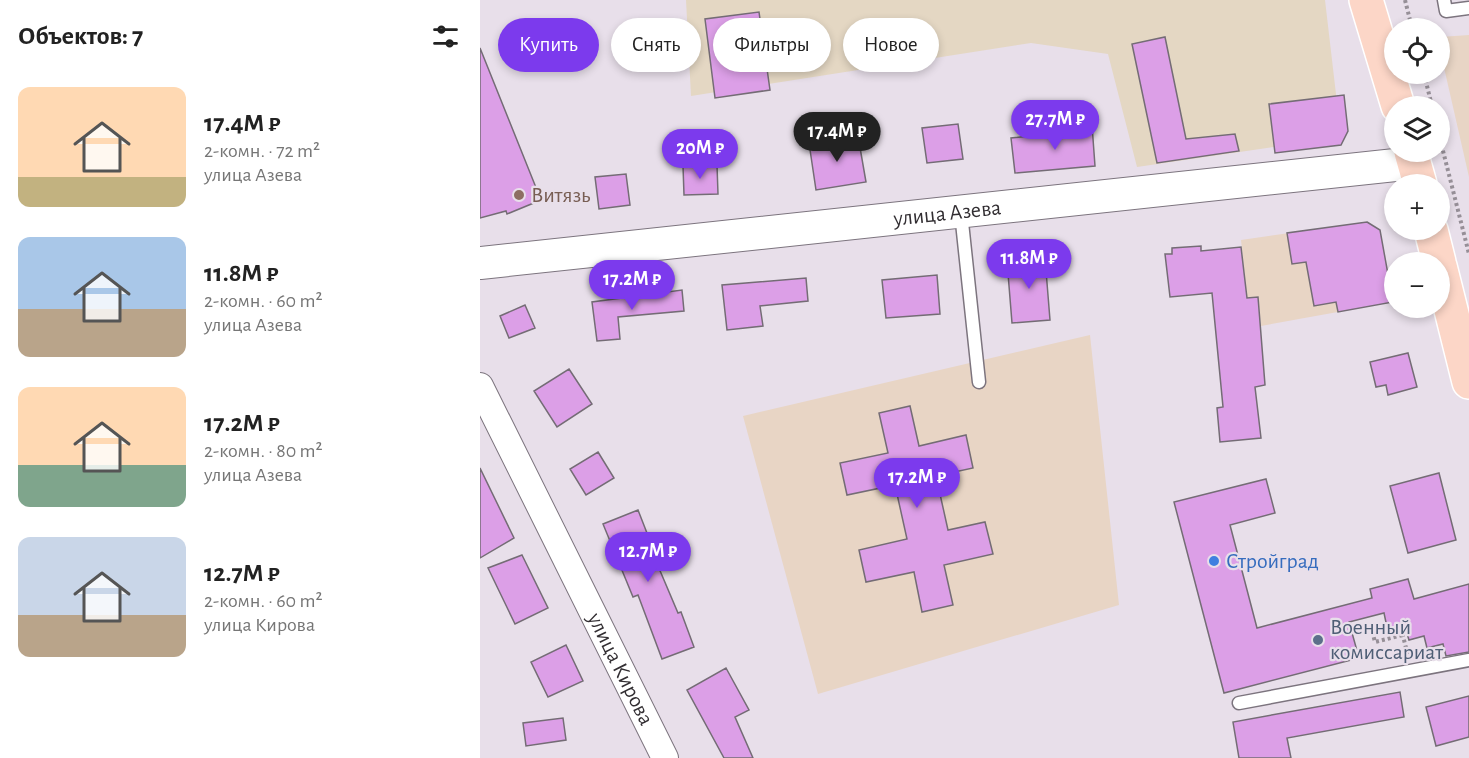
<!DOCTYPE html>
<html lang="ru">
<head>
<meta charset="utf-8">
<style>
	:root { --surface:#fff; --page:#f6f6f6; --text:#222; --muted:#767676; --accent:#7c3aed }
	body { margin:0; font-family:"Alegreya Sans",sans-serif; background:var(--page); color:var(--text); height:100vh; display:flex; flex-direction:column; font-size:22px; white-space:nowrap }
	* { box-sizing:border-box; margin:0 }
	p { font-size:20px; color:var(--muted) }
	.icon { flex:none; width:33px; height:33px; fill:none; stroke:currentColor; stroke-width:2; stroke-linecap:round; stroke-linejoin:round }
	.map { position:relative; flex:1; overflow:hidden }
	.details { display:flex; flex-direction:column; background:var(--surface); width:480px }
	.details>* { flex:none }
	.guide { position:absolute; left:18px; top:18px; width:570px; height:54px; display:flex; gap:12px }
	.fabs { position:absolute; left:904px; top:18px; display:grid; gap:12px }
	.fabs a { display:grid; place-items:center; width:66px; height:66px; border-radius:50%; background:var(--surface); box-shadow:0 3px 9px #0003; font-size:30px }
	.price { position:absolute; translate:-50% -51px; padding:0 14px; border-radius:21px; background:var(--accent); color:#fff; font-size:20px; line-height:39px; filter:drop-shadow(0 2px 3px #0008) }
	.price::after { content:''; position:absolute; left:50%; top:36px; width:18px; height:14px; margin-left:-9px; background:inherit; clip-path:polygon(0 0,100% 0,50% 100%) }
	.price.active { background:#222; color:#fff }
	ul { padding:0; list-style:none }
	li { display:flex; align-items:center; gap:18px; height:150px; padding:0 18px }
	li span { display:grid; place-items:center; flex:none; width:168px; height:120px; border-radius:12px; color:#555 }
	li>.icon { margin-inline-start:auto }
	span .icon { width:72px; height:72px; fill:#fffc; stroke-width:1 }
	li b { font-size:26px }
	h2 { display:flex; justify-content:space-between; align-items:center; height:72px; padding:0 18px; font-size:26px }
	.pill { padding:0 21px; border-radius:27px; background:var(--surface); box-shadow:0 3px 9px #0003; font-size:21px; line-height:54px }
	.pill.active { background:var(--accent); color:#fff }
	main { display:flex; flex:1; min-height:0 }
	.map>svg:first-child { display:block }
	.commercial { fill:#e4d7c3 }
	.education { fill:#e8d5c5 }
	.building { fill:#dc9fe7; stroke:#746c75; stroke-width:1.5 }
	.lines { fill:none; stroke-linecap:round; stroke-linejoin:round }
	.service-casing { stroke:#7c747e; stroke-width:15 }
	.minor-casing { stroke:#7c747e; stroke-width:28 }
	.tertiary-casing { stroke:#7c747e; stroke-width:34 }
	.primary-casing { stroke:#fff; stroke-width:36 }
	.path { stroke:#968f97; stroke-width:4; stroke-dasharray:3 3; stroke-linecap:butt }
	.service { stroke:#fff; stroke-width:12 }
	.minor { stroke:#fff; stroke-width:26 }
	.tertiary { stroke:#fff; stroke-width:32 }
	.primary { stroke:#fcd6c7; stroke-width:33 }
	.education-dot { fill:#8d6e63; stroke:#e8dfea; stroke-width:2 }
	.shop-dot { fill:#3f7fe0; stroke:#e8dfea; stroke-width:2 }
	.service-dot { fill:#5c6f8a; stroke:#e8dfea; stroke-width:2 }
	.labels { text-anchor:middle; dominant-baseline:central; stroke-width:4.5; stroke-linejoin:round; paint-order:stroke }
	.education-label { font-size:22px; fill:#785e54; stroke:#e8dfea; text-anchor:start }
	.street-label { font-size:22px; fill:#322e32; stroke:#e8dfea }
	.shop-label { font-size:22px; fill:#366cbe; stroke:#e8dfea; text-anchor:start }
	.service-label { font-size:22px; fill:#4e5e75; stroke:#e8dfea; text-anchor:start }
</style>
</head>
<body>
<main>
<section class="details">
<h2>Объектов: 7<svg class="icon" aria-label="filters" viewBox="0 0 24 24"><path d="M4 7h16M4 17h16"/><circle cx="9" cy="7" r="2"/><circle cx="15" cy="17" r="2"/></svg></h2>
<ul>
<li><span style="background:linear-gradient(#ffd9b3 75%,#c2b280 0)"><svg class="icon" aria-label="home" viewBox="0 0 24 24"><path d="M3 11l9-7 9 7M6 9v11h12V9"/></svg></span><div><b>17.4M ₽</b><p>2-комн. · 72 m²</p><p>улица Азева</p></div></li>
<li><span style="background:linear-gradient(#a9c7e8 60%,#b9a48a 0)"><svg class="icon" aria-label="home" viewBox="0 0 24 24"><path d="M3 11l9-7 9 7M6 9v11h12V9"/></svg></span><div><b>11.8M ₽</b><p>2-комн. · 60 m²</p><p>улица Азева</p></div></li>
<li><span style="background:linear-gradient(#ffd9b3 65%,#7fa58c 0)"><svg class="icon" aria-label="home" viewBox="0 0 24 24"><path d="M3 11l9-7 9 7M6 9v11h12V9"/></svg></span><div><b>17.2M ₽</b><p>2-комн. · 80 m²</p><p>улица Азева</p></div></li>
<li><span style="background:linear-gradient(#c9d6e8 65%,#b9a48a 0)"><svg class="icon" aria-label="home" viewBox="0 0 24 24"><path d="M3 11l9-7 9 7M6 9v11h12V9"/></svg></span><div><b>12.7M ₽</b><p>2-комн. · 60 m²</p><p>улица Кирова</p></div></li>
</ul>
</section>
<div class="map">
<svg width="989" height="758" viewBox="0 0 989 758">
	<rect width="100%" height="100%" fill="#e8dfea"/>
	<path class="commercial" d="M 206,0 L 845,0 L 861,137 L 657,167 L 628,54 L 551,43 L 211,96 Z"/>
	<path class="education" d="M 989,35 L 989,177 L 960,50 L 960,37 Z
		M 887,222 L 900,230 L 913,302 L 781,326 L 778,297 L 767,298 L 761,240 Z
		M 610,335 L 639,605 L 338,694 L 263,416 Z"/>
	<path class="building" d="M 279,12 L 290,90 L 235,98 L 225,19 Z
		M 685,37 L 706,139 L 755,134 L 759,151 L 677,163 L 652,44 Z
		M 0,48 L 61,200 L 27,214 L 26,211 L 0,218 Z
		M 864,95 L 868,131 L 861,145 L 795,153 L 789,104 Z
		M 478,124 L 483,159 L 447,163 L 442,128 Z
		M 612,125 L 615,166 L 535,173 L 531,138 L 587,132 L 587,127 Z
		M 378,136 L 386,182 L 336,190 L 329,143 Z
		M 237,165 L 238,194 L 204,195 L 203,166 Z
		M 146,174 L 150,205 L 119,209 L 115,177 Z
		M 887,222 L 900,230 L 913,302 L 858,312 L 856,302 L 834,306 L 826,262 L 812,264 L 807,233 Z
		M 721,246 L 721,251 L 761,247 L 767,298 L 778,297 L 785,385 L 775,387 L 781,438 L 740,442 L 737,408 L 743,407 L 732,293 L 690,297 L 685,254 L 692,254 L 692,248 Z
		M 565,258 L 570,320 L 532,323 L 527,261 Z
		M 457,275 L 460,314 L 406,318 L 402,280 Z
		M 326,278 L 328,301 L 280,306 L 283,326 L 247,330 L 242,285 Z
		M 202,290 L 204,311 L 138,317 L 140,339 L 117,341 L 112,302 Z
		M 45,305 L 55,328 L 29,338 L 20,316 Z
		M 928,353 L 937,387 L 908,395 L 906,385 L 896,387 L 890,362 Z
		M 89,369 L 112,404 L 77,427 L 54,391 Z
		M 430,406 L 439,446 L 486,435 L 493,468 L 456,476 L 468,530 L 505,522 L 513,554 L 464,565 L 473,605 L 442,612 L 434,572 L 386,582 L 379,550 L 427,539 L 415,485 L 367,495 L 360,463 L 408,453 L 399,413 Z
		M 118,452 L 134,478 L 106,495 L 90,469 Z
		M 0,468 L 34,538 L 0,558 Z
		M 959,473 L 976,540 L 928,553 L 910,486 Z
		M 786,479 L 795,513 L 750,525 L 777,628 L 892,598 L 890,589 L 928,579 L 934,599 L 989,584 L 989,652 L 966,656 L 963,644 L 947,648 L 944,636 L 929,640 L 925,627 L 908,632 L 904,613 L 869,622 L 879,658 L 744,693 L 694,502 Z
		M 158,510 L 172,546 L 170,547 L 198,613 L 201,612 L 214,647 L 182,659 L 158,595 L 153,597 L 123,524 Z
		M 42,555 L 68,608 L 35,624 L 8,568 Z
		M 86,645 L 103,681 L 68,697 L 51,662 Z
		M 246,668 L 269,710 L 255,717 L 273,758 L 244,758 L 207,690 Z
		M 920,692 L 924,717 L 807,738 L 811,758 L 759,758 L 753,722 Z
		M 989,696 L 989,737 L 956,746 L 946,707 Z
		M 83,718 L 86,740 L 46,746 L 43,723 Z"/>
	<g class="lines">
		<g class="service-casing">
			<path id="service" d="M 964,0 L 966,11 L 989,8
				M 481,213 L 499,382
				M 759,703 L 989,660"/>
		</g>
		<g class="minor-casing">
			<g id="minor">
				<path id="s1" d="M 0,386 L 185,758"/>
			</g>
		</g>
		<g class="tertiary-casing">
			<g id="tertiary">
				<path id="s2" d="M 0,263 L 934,163"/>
			</g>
		</g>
		<g class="primary-casing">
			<path id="primary" d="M 886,0 L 918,106
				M 931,152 L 940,184
				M 951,230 L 959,262
				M 960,266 L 989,382"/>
		</g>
		<path class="path" d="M 925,0 L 932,28
			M 944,74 L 952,106
			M 960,139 L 989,254
			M 921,628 L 928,656
			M 872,631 L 891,627 L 895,642 L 923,635"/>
		<use href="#service" class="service"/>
		<use href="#minor" class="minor"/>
		<use href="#tertiary" class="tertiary"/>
		<use href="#primary" class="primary"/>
	</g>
	<circle class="education-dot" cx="39" cy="195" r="6"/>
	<circle class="shop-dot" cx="734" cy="561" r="6"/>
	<circle class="service-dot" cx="838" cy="640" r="6"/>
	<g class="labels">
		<g class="education-label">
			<text x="51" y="195">Витязь</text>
		</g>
		<g class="street-label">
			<text stroke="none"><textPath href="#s2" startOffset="470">улица Азева</textPath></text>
			<text stroke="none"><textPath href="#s1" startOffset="316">улица Кирова</textPath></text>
		</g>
		<g class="shop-label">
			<text x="746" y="561">Стройград</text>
		</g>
		<g class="service-label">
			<text x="850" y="627">Военный<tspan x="850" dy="25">комиссариат</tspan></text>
		</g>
	</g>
</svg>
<div class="fabs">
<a><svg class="icon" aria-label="locate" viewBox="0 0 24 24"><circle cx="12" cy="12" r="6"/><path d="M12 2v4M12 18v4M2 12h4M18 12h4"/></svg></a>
<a><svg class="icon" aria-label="layers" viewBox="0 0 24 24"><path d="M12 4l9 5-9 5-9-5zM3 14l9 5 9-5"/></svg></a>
<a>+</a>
<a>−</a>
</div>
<b class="price" style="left:575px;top:151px">27.7M ₽</b>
<b class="price active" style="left:357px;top:163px">17.4M ₽</b>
<b class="price" style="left:220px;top:180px">20M ₽</b>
<b class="price" style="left:549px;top:290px">11.8M ₽</b>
<b class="price" style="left:152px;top:311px">17.2M ₽</b>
<b class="price" style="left:437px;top:509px">17.2M ₽</b>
<b class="price" style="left:168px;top:583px">12.7M ₽</b>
<div class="guide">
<a class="pill active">Купить</a>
<a class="pill">Снять</a>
<a class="pill">Фильтры</a>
<a class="pill">Новое</a>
</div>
</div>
</main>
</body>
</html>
